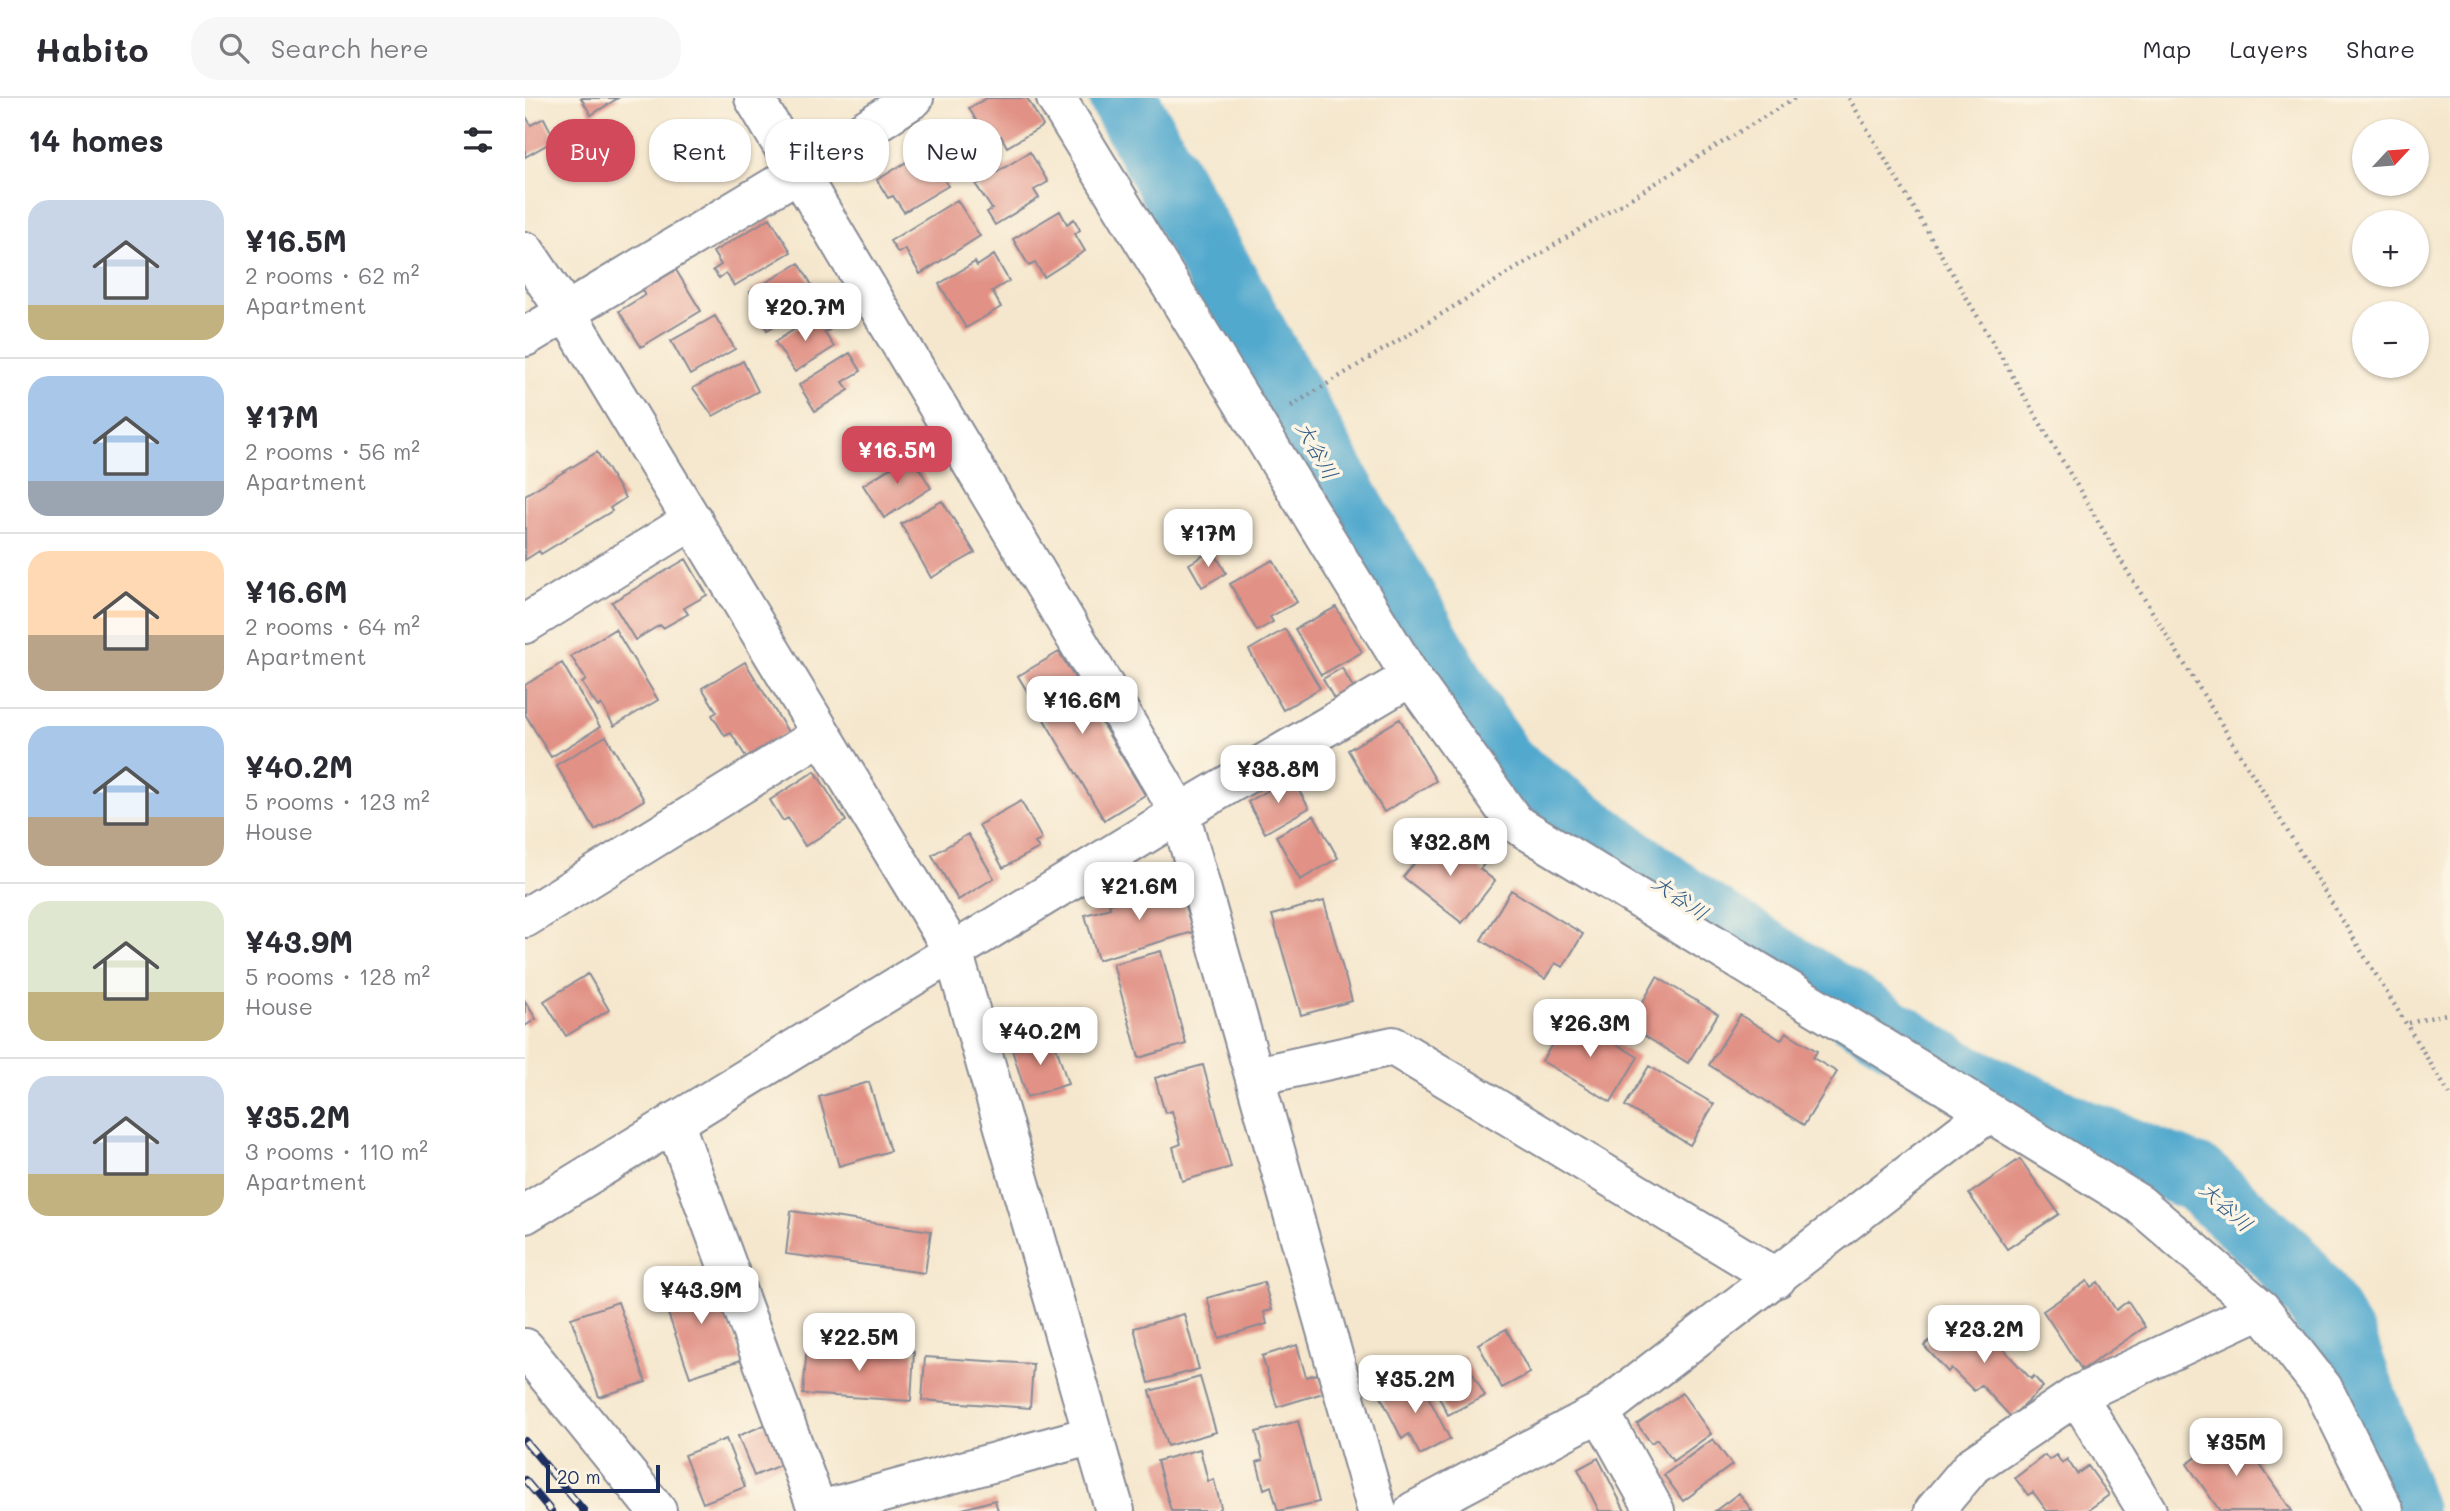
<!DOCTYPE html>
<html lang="en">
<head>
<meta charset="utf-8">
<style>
	:root { --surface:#fff; --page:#f7f7f7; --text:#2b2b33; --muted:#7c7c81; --line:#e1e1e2; --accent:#d1495b }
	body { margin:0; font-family:Mali,"Klee One",sans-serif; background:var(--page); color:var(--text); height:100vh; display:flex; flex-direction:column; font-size:26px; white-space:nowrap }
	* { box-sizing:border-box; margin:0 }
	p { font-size:23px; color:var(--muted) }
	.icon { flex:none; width:38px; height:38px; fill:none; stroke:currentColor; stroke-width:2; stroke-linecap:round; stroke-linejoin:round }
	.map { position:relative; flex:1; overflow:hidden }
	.side { display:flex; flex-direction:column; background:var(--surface); width:525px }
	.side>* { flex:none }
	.banner { position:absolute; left:21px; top:21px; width:665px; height:63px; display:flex; gap:14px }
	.needle { width:46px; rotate:64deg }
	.tools { position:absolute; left:1827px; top:21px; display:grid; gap:14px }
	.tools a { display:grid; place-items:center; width:77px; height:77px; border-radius:50%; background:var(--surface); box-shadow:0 2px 5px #0004; font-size:35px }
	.scale { position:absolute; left:21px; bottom:18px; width:114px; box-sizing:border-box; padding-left:7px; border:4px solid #1b2f5e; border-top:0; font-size:19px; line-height:24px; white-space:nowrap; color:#1b2f5e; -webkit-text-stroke:5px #fcf5e5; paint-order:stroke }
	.price { position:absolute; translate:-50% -60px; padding:0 16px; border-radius:14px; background:#fff; color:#222; font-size:23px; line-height:46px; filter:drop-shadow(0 2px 4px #0008) }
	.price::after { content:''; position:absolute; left:50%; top:42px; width:21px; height:16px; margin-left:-10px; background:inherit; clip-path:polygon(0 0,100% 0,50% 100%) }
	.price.on { background:var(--accent); color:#fff }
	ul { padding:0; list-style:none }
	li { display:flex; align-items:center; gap:21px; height:175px; padding:0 28px }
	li+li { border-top:2px solid var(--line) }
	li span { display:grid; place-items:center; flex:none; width:196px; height:140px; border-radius:21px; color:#555 }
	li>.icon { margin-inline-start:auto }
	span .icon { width:84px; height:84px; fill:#fffc; stroke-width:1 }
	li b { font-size:30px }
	h2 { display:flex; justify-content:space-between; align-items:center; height:84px; padding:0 28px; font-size:30px }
	.tag { padding:0 24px; border-radius:28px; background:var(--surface); box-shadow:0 2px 5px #0004; font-size:24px; line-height:63px }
	.tag.on { background:var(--accent); color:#fff }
	header { display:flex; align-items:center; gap:42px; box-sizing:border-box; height:98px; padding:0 35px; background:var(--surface); border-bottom:2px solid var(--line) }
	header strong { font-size:33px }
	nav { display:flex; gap:38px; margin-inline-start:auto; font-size:24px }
	.search { width:490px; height:63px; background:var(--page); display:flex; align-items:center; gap:18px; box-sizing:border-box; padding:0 24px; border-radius:28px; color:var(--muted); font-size:26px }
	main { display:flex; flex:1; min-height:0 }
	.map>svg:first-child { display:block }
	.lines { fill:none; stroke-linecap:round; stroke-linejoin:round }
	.river { stroke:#51a9ce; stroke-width:68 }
	.building { fill:#e19185 }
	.street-casing { stroke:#888b96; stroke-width:42 }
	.path { stroke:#888b96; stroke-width:4.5; stroke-dasharray:2 5; stroke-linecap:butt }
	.street { stroke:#fff; stroke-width:38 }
	.rail-casing { stroke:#1b2f5e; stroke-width:8 }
	.rail { stroke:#fcf5e5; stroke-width:5; stroke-dasharray:16; stroke-linecap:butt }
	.labels { text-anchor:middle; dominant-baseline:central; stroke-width:7; stroke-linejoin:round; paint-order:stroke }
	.water-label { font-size:21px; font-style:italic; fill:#2e5a85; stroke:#fcf5e5 }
</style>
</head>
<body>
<header>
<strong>Habito</strong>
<div class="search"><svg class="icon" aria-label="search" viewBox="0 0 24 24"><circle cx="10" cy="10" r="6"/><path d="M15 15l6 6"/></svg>Search here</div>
<nav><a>Map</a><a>Layers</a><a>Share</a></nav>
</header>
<main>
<section class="side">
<h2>14 homes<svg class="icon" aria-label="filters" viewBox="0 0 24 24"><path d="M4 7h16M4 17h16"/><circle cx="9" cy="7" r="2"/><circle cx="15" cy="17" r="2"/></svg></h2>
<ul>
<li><span style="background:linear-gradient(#c9d6e8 75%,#c2b280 0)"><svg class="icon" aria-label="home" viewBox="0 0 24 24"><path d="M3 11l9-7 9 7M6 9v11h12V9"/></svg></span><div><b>¥16.5M</b><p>2 rooms · 62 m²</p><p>Apartment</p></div></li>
<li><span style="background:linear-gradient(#a9c7e8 75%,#9aa5b1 0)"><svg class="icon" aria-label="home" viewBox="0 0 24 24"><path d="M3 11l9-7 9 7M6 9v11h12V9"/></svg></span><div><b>¥17M</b><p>2 rooms · 56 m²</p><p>Apartment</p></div></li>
<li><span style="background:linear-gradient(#ffd9b3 60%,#b9a48a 0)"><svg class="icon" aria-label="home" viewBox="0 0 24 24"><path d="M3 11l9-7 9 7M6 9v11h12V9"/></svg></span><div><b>¥16.6M</b><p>2 rooms · 64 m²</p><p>Apartment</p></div></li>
<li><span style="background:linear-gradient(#a9c7e8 65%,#b9a48a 0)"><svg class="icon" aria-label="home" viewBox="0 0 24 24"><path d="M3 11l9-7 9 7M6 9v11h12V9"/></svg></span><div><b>¥40.2M</b><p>5 rooms · 123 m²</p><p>House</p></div></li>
<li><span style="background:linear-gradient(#dfe7d0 65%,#c2b280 0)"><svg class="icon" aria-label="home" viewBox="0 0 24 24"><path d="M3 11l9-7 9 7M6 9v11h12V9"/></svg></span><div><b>¥43.9M</b><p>5 rooms · 128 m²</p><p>House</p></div></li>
<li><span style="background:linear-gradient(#c9d6e8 70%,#c2b280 0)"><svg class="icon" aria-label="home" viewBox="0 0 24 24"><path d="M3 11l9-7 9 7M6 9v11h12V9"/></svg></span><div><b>¥35.2M</b><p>3 rooms · 110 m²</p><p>Apartment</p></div></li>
</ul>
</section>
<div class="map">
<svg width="1925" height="1413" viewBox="0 0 1925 1413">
	<rect width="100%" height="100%" fill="#fcf5e5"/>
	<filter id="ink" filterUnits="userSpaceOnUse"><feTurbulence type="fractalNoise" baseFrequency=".0143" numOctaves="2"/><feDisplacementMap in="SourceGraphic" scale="14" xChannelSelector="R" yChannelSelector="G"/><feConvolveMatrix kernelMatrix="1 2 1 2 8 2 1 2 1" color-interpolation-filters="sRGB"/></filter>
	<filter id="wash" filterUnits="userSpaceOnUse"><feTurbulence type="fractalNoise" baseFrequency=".00686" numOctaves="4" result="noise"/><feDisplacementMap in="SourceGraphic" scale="28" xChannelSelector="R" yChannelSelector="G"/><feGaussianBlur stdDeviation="1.57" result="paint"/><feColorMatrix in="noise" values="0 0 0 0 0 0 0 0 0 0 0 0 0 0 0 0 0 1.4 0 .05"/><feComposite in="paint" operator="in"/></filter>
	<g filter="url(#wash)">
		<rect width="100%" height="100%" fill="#f5e7cd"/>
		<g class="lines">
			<path class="river" d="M 598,0 L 821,402 L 943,615 L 980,670 L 1173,813 L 1430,975 L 1555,1034 L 1673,1081 L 1761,1161 L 1789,1196 L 1819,1246 L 1878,1413"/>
		</g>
		<g id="blocks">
			<path class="building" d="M 56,0 L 93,0 L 66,17 Z
				M 462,0 L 502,0 L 518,28 L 482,49 L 476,38 L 464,45 L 444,10 Z
				M 0,17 L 6,27 L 19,20 L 30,42 L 0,59 Z
				M 401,52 L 423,88 L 379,114 L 368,98 L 363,100 L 352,82 Z
				M 505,54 L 523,84 L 509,92 L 514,100 L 470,127 L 462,114 L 467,111 L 451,87 Z
				M 432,102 L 455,138 L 395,176 L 380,151 L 373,155 L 365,143 Z
				M 535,113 L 542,126 L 549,121 L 555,132 L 550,136 L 560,153 L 519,179 L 510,165 L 504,168 L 488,141 Z
				M 245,120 L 266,154 L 209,188 L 201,175 L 194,180 L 188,172 L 196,167 L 188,154 Z
				M 469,157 L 484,183 L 467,193 L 476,209 L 441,230 L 414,186 L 450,164 L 452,168 Z
				M 274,165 L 295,201 L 242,232 L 230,210 L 233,208 L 225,194 Z
				M 151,172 L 176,213 L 116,249 L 94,213 L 120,197 L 117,192 Z
				M 293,216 L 304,232 L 299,234 L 309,249 L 270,274 L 250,244 Z
				M 190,218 L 210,251 L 165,277 L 146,243 Z
				M 325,255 L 336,273 L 318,284 L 324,292 L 290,313 L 274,287 Z
				M 218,263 L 233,293 L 188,318 L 168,290 Z
				M 72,354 L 100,400 L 85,410 L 87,413 L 16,456 L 14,453 L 0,462 L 0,397 Z
				M 386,357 L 406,390 L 359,420 L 338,387 Z
				M 417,403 L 450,455 L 406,480 L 376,426 Z
				M 688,452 L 701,475 L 677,489 L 664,466 Z
				M 161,461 L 182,497 L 159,510 L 163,516 L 138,530 L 135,527 L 110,542 L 87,504 Z
				M 748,462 L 772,504 L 745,519 L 748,524 L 732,533 L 705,486 Z
				M 811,509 L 837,554 L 796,577 L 770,531 Z
				M 90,531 L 133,602 L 89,628 L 76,606 L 73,609 L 57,585 L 61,582 L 46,558 Z
				M 760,531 L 795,590 L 758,612 L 724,552 Z
				M 534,554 L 620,697 L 579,722 L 493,578 Z
				M 220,564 L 263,634 L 221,659 L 206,635 L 200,638 L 187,617 L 192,614 L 177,590 Z
				M 37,565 L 75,629 L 26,659 L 0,616 L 0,587 Z
				M 817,570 L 829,591 L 809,601 L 798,581 Z
				M 875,621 L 911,683 L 859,714 L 823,652 Z
				M 81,638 L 119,702 L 70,732 L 31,667 Z
				M 290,673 L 321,723 L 280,748 L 263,720 L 258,723 L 245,702 Z
				M 766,679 L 784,710 L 740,735 L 723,704 Z
				M 496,703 L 517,741 L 510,745 L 514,750 L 478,770 L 454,727 Z
				M 789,717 L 813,760 L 775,782 L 751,738 Z
				M 443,736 L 469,780 L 433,802 L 407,757 Z
				M 912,737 L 930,751 L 935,745 L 960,765 L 955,771 L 970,783 L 937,825 L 878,779 Z
				M 653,785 L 668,834 L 573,862 L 560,817 L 585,810 L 584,806 Z
				M 986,792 L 1058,836 L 1038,869 L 1030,865 L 1020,881 L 956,842 Z
				M 799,803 L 827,903 L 776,917 L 747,817 Z
				M 636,853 L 661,946 L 614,960 L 588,866 Z
				M 63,876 L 84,912 L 41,938 L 19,903 Z
				M 1132,879 L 1193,916 L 1163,965 L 1104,928 Z
				M 0,903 L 11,921 L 0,928 Z
				M 1215,917 L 1256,942 L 1261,934 L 1292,953 L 1288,960 L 1312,974 L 1279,1027 L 1184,967 Z
				M 1044,918 L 1113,959 L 1086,1004 L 1017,963 Z
				M 528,939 L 543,986 L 502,999 L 487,952 Z
				M 678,967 L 706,1069 L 657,1083 L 648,1049 L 656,1046 L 647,1013 L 640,1015 L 630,980 Z
				M 1124,968 L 1189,1006 L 1165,1047 L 1100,1008 Z
				M 344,984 L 365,1053 L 314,1068 L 294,999 Z
				M 1495,1061 L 1534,1116 L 1482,1151 L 1444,1096 Z
				M 266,1113 L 406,1133 L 400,1175 L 261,1156 Z
				M 187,1178 L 216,1262 L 165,1279 L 136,1195 Z
				M 1562,1183 L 1566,1189 L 1573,1184 L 1591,1212 L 1603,1203 L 1620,1229 L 1557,1272 L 1518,1213 Z
				M 739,1184 L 747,1212 L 739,1214 L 742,1226 L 694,1240 L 682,1200 Z
				M 93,1204 L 121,1284 L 74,1299 L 46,1220 Z
				M 659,1216 L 674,1271 L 624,1285 L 609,1230 Z
				M 1447,1218 L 1506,1281 L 1509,1278 L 1518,1289 L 1486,1319 L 1456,1287 L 1449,1293 L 1426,1270 L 1423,1274 L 1399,1248 L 1412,1235 L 1416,1238 L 1424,1231 L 1429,1236 Z
				M 981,1231 L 1005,1275 L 977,1290 L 953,1246 Z
				M 282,1247 L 389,1254 L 386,1303 L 278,1296 Z
				M 772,1247 L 781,1279 L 792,1276 L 798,1295 L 752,1309 L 737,1258 Z
				M 938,1257 L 960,1298 L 923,1317 L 902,1275 Z
				M 400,1259 L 508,1266 L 505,1310 L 397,1302 Z
				M 891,1275 L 925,1341 L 895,1357 L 884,1336 L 877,1341 L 856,1299 L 870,1291 L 868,1287 Z
				M 675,1279 L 691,1334 L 642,1348 L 625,1293 Z
				M 1157,1295 L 1186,1336 L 1148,1363 L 1132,1341 L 1126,1345 L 1112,1326 Z
				M 773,1323 L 794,1404 L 753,1413 L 746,1388 L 739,1391 L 732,1364 L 738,1362 L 731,1334 Z
				M 244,1325 L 260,1365 L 229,1378 L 213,1338 Z
				M 1711,1332 L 1767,1413 L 1695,1413 L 1662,1366 Z
				M 201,1341 L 220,1389 L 178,1405 L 159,1357 Z
				M 1188,1341 L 1207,1367 L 1158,1403 L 1139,1377 Z
				M 675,1351 L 683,1383 L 689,1382 L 696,1409 L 692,1413 L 646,1413 L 632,1363 Z
				M 1520,1357 L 1524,1362 L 1531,1357 L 1537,1365 L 1542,1361 L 1552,1376 L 1563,1368 L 1584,1397 L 1562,1413 L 1522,1413 L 1508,1394 L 1503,1397 L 1490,1380 Z
				M 1073,1360 L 1100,1413 L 1074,1413 L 1053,1371 Z
				M 1214,1395 L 1227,1413 L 1190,1413 Z
				M 470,1402 L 473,1413 L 434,1413 L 434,1412 Z"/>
		</g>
	</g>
	<g filter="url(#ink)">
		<use href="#blocks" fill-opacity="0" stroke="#888b96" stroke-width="2"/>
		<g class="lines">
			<g class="street-casing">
				<path id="street" d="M 229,0 L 655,715 L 852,1413
					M 531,0 L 886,579 L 990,725 L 1614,1106 L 1736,1211 L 1798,1290 L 1859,1413
					M 0,153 L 41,214 L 428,853 L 590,1413
					M 0,239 L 274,74 L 389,0
					M 0,526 L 168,422
					M 0,820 L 296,637
					M 731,978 L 868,948 L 1252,1180
					M 149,1024 L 293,1413
					M 0,1116 L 655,715 L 886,579
					M 0,1250 L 132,1413
					M 1552,1297 L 1622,1413
					M 1075,1314 L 1130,1413
					M 292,1413 L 568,1337
					M 889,1413 L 1075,1314 L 1463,1015
					M 1409,1413 L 1447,1368 L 1552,1297 L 1736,1211"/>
			</g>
			<path class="path" d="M 1324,0 L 1604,476 L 1925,997
				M 766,308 L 1270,0
				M 1884,925 L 1925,915"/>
			<use href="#street" class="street"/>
			<g class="rail-casing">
				<path id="rail" d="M 0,1343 L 59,1413
					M 0,1382 L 26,1413"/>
			</g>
			<use href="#rail" class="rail"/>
		</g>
	</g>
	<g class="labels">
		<g class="water-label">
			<text transform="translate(793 352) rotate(61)">大谷川</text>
			<text transform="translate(1156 799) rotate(35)">大谷川</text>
			<text transform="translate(1702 1108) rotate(42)">大谷川</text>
		</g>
	</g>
</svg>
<div class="tools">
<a><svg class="needle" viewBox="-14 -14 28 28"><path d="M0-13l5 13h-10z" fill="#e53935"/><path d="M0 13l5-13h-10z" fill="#7c7c81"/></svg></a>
<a>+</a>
<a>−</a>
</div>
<div class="scale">20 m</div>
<b class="price" style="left:280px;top:245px">¥20.7M</b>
<b class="price on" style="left:372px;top:388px">¥16.5M</b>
<b class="price" style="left:683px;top:471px">¥17M</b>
<b class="price" style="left:557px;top:638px">¥16.6M</b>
<b class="price" style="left:753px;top:707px">¥38.8M</b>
<b class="price" style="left:925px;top:780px">¥32.8M</b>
<b class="price" style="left:614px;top:824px">¥21.6M</b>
<b class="price" style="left:1065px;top:961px">¥26.3M</b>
<b class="price" style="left:515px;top:969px">¥40.2M</b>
<b class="price" style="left:176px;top:1228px">¥43.9M</b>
<b class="price" style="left:1459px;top:1267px">¥23.2M</b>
<b class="price" style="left:334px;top:1275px">¥22.5M</b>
<b class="price" style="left:890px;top:1317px">¥35.2M</b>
<b class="price" style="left:1711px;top:1380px">¥35M</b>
<div class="banner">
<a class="tag on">Buy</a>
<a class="tag">Rent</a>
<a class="tag">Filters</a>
<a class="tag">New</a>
</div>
</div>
</main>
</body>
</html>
